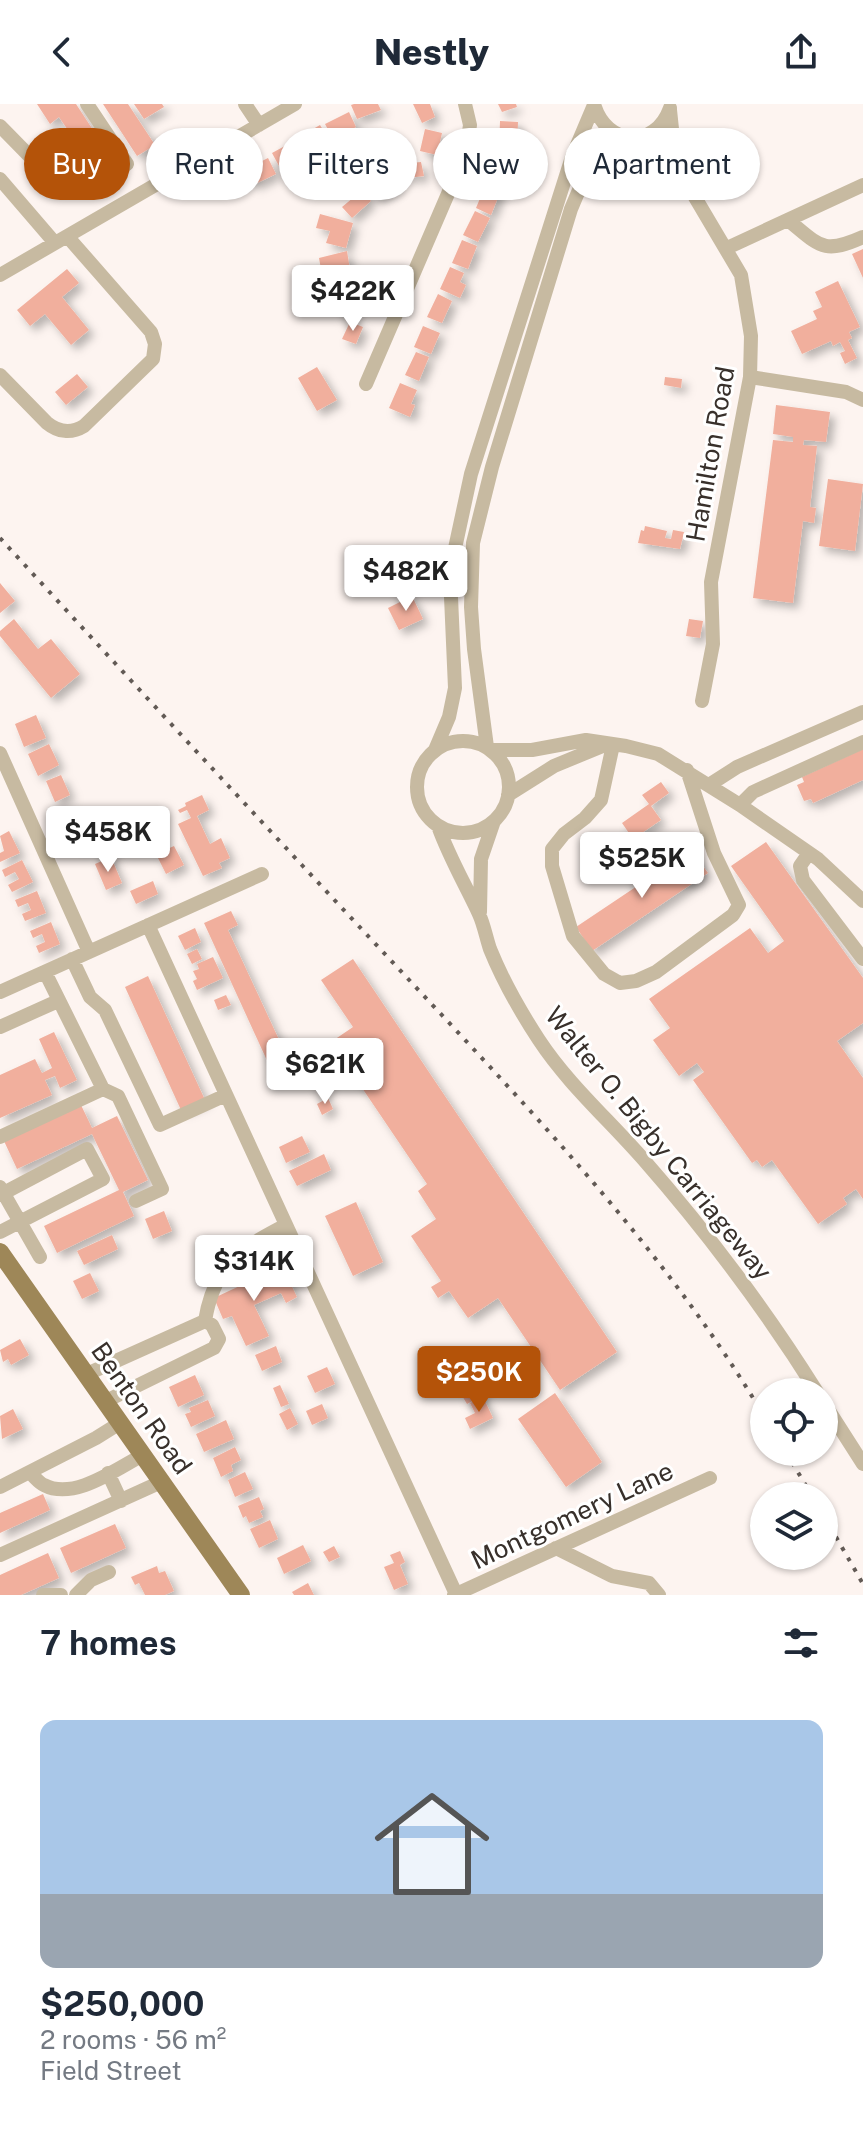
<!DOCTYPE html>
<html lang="en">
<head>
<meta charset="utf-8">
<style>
	:root { --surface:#fff; --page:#f6f6f7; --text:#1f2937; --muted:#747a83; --accent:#b45309 }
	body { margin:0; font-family:"Public Sans",sans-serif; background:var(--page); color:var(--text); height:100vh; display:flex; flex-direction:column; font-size:30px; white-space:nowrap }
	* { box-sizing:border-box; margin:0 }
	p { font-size:26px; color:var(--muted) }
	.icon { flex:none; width:44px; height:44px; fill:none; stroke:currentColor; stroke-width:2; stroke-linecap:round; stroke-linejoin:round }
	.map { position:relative; height:1491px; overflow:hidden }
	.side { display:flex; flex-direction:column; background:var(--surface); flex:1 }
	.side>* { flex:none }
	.banner { position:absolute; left:24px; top:24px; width:816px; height:72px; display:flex; gap:16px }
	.controls { position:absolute; left:750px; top:1274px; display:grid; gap:16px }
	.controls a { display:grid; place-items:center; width:88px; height:88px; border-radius:50%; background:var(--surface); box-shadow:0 2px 6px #0004; font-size:40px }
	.price { position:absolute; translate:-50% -68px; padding:0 18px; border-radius:8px; background:#fff; color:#222; font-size:26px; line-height:52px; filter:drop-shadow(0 2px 4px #0008) }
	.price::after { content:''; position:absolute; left:50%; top:48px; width:24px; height:18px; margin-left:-12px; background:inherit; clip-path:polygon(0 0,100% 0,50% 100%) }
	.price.active { background:var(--accent); color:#fff }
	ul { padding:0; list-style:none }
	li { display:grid; align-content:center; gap:16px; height:424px; padding:0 40px }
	li span { display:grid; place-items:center; height:248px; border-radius:16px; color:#555 }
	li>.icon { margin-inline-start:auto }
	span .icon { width:144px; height:144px; fill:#fffc; stroke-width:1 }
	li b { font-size:34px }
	h2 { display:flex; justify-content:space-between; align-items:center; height:96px; padding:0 40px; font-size:34px }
	.pill { padding:0 28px; border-radius:36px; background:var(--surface); box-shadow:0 2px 6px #0004; font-size:28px; line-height:72px }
	.pill.active { background:var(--accent); color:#fff }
	header { display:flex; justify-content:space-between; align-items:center; height:104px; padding:0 40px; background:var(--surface); font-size:36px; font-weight:800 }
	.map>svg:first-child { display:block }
	.building { fill:#f1af9d; filter:url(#shadow) }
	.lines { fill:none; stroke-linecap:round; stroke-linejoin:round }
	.minor { stroke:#c7baa1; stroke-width:14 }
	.major { stroke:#9e8758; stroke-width:18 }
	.rail { stroke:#625a55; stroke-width:4; stroke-dasharray:4 8; stroke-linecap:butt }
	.labels { text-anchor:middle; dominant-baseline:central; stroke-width:6; stroke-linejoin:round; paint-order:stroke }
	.street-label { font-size:26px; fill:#38302b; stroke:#fff }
</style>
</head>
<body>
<header><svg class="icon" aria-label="back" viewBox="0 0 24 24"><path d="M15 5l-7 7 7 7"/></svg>Nestly<svg class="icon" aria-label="share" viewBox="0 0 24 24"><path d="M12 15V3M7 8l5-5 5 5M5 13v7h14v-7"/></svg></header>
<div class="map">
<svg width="863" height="1491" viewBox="0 0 863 1491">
	<defs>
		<filter id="shadow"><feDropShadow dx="5.5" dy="5.5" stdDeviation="4" flood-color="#0004"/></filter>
	</defs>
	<rect width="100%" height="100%" fill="#fdf4f0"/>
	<path class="building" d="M 37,0 L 76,0 L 93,26 L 76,38 L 59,13 L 50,20 Z
		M 103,0 L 128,0 L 155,41 L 137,52 Z
		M 134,0 L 162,0 L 164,3 L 144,15 Z
		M 354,0 L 378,0 L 381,6 L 357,15 L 351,1 Z
		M 413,0 L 430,0 L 435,13 L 422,19 Z
		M 498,0 L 516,0 L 517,3 L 502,8 Z
		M 349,8 L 356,23 L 333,35 L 325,20 Z
		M 500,17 L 518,18 L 517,45 L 499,44 Z
		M 320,21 L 333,42 L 309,55 L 297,34 Z
		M 425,25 L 442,29 L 437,51 L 420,47 Z
		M 294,37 L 304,56 L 294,61 L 291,56 L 279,62 L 272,49 Z
		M 497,49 L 510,53 L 502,77 L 489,73 Z
		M 268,54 L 276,70 L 253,81 L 246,65 Z
		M 421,58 L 424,72 L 408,74 L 407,67 L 413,66 L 411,59 Z
		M 385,61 L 397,82 L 376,95 L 364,74 Z
		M 486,80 L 501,86 L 491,111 L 476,104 Z
		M 356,81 L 371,97 L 352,114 L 342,103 L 354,93 L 349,87 Z
		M 475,107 L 490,114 L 478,138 L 463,131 Z
		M 320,110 L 353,119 L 346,144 L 326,139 L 330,127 L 316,124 Z
		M 462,136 L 477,142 L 468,165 L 452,159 Z
		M 863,145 L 863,174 L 852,150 Z
		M 347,147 L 351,172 L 334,175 L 332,163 L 321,165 L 319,154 Z
		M 450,163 L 464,169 L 460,178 L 466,181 L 460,194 L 440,185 Z
		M 67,165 L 79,179 L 62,193 L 89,226 L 71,241 L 45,210 L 30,222 L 17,206 Z
		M 838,177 L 860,223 L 849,228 L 852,234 L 848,236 L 857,254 L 845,260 L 840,249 L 845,247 L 840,238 L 833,242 L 831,237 L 802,250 L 791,227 L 817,215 L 813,207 L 822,203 L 815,188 Z
		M 353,179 L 355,203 L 339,205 L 337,181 Z
		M 438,190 L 452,197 L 442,219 L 427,213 Z
		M 350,218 L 363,223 L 356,240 L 342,235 Z
		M 423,222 L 440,229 L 431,250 L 414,243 Z
		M 416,248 L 429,253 L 419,277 L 405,271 Z
		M 317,263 L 337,296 L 317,307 L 298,274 Z
		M 77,270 L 88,283 L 66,301 L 55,288 Z
		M 665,273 L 682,275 L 681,284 L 664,281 Z
		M 400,279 L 417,286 L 411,300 L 415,301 L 410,313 L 389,304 Z
		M 776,301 L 830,308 L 826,338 L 804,336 L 803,341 L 817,342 L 810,403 L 816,404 L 814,419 L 803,417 L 793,499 L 753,494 L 773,336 L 793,338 L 793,333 L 773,330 Z
		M 828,375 L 863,380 L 855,447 L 819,442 Z
		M 645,422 L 667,427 L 665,434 L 671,435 L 673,426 L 684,428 L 680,445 L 638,439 L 641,426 L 644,427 Z
		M 0,479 L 15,497 L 0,509 Z
		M 412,492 L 423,515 L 399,526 L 388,504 Z
		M 14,515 L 38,545 L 51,535 L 80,570 L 51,594 L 0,532 L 0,527 Z
		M 689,515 L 703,517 L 700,534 L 686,532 Z
		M 36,611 L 46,634 L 24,643 L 15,620 Z
		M 49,640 L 59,661 L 38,672 L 28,650 Z
		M 863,645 L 863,676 L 813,699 L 811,695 L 804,697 L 797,681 L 804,678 L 802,673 Z
		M 61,671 L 70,691 L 55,698 L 46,677 Z
		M 661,678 L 669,689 L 651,702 L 661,716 L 633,735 L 622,719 L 649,700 L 642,691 Z
		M 202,691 L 209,706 L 197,712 L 210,740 L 221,734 L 230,754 L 219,759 L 222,764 L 203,772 L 178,720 L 191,714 L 187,706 L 180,709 L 178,706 L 186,702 L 185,699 Z
		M 85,716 L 94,737 L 79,743 L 70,722 Z
		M 9,727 L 20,749 L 0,758 L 0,749 L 4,747 L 0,732 Z
		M 766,738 L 863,874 L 863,919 L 837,937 L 863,974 L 863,1095 L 856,1085 L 843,1094 L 847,1100 L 818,1120 L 772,1056 L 762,1063 L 757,1056 L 752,1059 L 693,976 L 704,968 L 697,959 L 679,972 L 653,936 L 670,924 L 649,895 L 750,824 L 768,849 L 784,837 L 731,762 Z
		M 174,742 L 184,761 L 166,770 L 156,750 Z
		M 691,746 L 708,769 L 592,847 L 576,823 Z
		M 111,753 L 122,779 L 106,786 L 95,760 Z
		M 22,756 L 33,778 L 12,788 L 8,781 L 19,775 L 15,768 L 5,773 L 2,766 Z
		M 153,777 L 158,790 L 136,800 L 130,787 Z
		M 37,787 L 46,809 L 25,817 L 22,810 L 31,806 L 28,799 L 18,803 L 15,796 Z
		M 231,807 L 238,821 L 228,826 L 288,955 L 270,963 L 204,819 Z
		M 51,818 L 60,840 L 39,849 L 36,842 L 45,838 L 42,830 L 33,834 L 30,827 Z
		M 195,824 L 201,838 L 185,846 L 178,832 Z
		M 197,845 L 202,855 L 192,860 L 187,850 Z
		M 213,853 L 223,874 L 197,886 L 193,877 L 197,875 L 193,867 L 199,865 L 197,860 Z
		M 353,855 L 617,1248 L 560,1286 L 498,1194 L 468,1214 L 449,1187 L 438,1194 L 431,1183 L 441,1177 L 411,1132 L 436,1115 L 418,1087 L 427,1080 L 331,938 L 353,923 L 321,876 Z
		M 148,872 L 205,996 L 181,1006 L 125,883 Z
		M 226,891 L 231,901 L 218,906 L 214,896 Z
		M 54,928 L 77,976 L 60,984 L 55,972 L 45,976 L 52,991 L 0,1014 L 0,971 L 35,955 L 42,969 L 52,964 L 39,935 Z
		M 328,994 L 333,1005 L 322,1011 L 317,1000 Z
		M 81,1001 L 92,1024 L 117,1012 L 148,1076 L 123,1088 L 134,1112 L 57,1149 L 44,1122 L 119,1086 L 92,1030 L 17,1065 L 4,1037 Z
		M 302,1032 L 310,1048 L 286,1059 L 279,1043 Z
		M 324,1050 L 331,1066 L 297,1082 L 289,1067 Z
		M 356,1098 L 383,1158 L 353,1172 L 325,1112 Z
		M 164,1107 L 172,1127 L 153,1135 L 145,1115 Z
		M 112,1131 L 118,1145 L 84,1161 L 77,1147 Z
		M 282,1162 L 297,1193 L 286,1199 L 281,1189 L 254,1201 L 269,1232 L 246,1242 L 232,1212 L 223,1215 L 214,1194 Z
		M 90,1169 L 99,1187 L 82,1195 L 73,1177 Z
		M 20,1235 L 29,1251 L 11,1261 L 8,1255 L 3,1258 L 0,1246 Z
		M 276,1242 L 282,1258 L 262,1267 L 255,1251 Z
		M 327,1263 L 335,1280 L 315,1289 L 307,1272 Z
		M 195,1271 L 204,1291 L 178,1303 L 169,1283 Z
		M 280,1281 L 289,1300 L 281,1303 L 273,1284 Z
		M 474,1283 L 480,1293 L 467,1300 L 461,1290 Z
		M 555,1289 L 602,1358 L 566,1383 L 518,1315 Z
		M 483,1293 L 493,1314 L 470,1325 L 465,1314 L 475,1309 L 470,1299 Z
		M 208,1296 L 215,1312 L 191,1323 L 185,1310 L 191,1308 L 189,1304 Z
		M 322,1300 L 328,1314 L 312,1321 L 306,1307 Z
		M 290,1304 L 298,1320 L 287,1326 L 279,1310 Z
		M 13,1305 L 23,1325 L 2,1335 L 0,1312 Z
		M 226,1316 L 234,1335 L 204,1348 L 196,1330 Z
		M 235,1343 L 241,1356 L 231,1361 L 233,1367 L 221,1373 L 213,1354 Z
		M 245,1368 L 253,1385 L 235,1393 L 228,1376 Z
		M 43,1390 L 50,1406 L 0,1429 L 0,1409 Z
		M 259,1393 L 264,1405 L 260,1407 L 263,1413 L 249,1419 L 246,1412 L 243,1414 L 238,1402 Z
		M 270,1416 L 278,1435 L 259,1444 L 250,1425 Z
		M 115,1420 L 126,1444 L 71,1469 L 60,1444 Z
		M 303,1441 L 311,1457 L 284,1470 L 277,1454 Z
		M 334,1442 L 340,1453 L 329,1458 L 323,1448 Z
		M 400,1447 L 405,1458 L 400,1461 L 408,1480 L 394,1486 L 384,1463 L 394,1459 L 390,1451 Z
		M 48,1449 L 59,1474 L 21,1491 L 0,1491 L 0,1471 Z
		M 157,1462 L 159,1469 L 165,1467 L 174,1487 L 165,1491 L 145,1491 L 139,1479 L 135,1481 L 131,1473 Z
		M 308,1479 L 314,1491 L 294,1491 L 292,1488 Z"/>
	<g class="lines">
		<path class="minor" d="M 87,0 L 127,60
			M 245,0 L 259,21
			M 594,0 C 606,42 655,46 670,4
			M 670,6 L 674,44 L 686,78 L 741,171 L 751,232 L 750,273 L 711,478 L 713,540 L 702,597
			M 0,22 L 53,76
			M 629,35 L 647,44 L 683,75
			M 0,75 L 55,139
			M 788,116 C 820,142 823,151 863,133
			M 727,144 L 863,81
			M 0,171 L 295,0
			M 0,271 L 47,319 C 58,328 71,330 84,322 L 153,255 L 155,240 L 151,228 L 67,132
			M 750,273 L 846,288 L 863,296
			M 366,280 L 466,48 L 470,21 L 465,0
			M417 683a46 46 0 1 1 92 0a46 46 0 1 1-92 0Z
			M 613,641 L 601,696 L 585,714 L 564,730 L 552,745 L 552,762 L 573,832 L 604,870 L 620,879 L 636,877 L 656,868 L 733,811 L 739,801 L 714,749 L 687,666
			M 487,643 L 474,545 L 471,503 L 473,439 L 492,363 L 571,105 L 590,60 L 619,31
			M 435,646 L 449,613 L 455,584 L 451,493 L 454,449 L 471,370 L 572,53 L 594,1
			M 493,646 L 532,646 L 586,636 L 626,642 L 658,650 L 740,701 L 818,755 L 863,797
			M 0,649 L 89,848
			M 709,681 L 737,663 L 863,608
			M 508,691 L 554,662 L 605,641
			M 740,701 L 753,688 L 863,638
			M 438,722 C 449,753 465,780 479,810 C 484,821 486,833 490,845 C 503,877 520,907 539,936 C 568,980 608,1015 643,1055 C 707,1128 765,1205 817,1288
			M 809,749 L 800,762 L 803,776 L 863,855
			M 480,808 L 481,755 L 494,717
			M 148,821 L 456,1490
			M 72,855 L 90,893 L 105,906 L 160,1021 L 226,991
			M 45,868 L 103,985 L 118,992 L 162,1085 L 136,1097
			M 0,888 L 262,770
			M 0,923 L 58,897
			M 0,1033 L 103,985
			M 0,1083 L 40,1153
			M 0,1091 L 87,1045 L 103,1075 L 0,1128
			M 87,1270 L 205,1217
			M 106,1297 L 214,1244 L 219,1235 L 212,1221 L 205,1217 C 214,1162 239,1145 286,1121
			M 824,1299 L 863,1360
			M 30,1369 C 34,1372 39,1379 44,1381 C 74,1397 116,1365 143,1351
			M 108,1369 L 121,1397
			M 0,1383 L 96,1334 L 120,1319
			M 556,1444 L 612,1472 L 649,1479 L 659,1491
			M 0,1451 L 161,1378
			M 43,1491 L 61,1491
			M 76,1491 L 91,1476 L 109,1468
			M 454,1491 L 710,1374"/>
		<path class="major" d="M 0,1148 L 241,1491"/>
		<path class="rail" d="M 0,434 C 132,578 265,722 398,864 C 530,1006 664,1144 764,1312
			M 786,1348 L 812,1392
			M 824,1412 L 863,1480"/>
	</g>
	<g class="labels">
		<g class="street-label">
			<text transform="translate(710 350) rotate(-80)">Hamilton Road</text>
			<text transform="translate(659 1039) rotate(51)">Walter O. Bigby Carriageway</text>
			<text transform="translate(142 1304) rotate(55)">Benton Road</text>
			<text transform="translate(572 1411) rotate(-25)">Montgomery Lane</text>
		</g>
	</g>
</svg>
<div class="controls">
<a><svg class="icon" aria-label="locate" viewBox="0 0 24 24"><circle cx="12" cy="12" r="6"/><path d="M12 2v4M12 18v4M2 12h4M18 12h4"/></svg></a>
<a><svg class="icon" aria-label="layers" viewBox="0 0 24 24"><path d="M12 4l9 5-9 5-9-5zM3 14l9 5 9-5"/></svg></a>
</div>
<b class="price" style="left:353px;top:229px">$422K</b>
<b class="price" style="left:406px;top:509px">$482K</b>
<b class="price" style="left:108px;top:770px">$458K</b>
<b class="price" style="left:642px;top:796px">$525K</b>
<b class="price" style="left:325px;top:1002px">$621K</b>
<b class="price" style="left:254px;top:1199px">$314K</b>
<b class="price active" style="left:479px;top:1310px">$250K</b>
<div class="banner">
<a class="pill active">Buy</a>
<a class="pill">Rent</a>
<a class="pill">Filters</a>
<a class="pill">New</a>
<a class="pill">Apartment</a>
</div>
</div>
<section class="side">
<h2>7 homes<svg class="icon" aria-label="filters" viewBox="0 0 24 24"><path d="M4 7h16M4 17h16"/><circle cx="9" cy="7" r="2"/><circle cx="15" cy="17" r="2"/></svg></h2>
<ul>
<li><span style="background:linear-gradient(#a9c7e8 70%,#9aa5b1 0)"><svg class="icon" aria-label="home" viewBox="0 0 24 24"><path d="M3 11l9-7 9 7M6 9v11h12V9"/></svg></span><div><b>$250,000</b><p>2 rooms · 56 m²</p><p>Field Street</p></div></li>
</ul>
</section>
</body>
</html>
